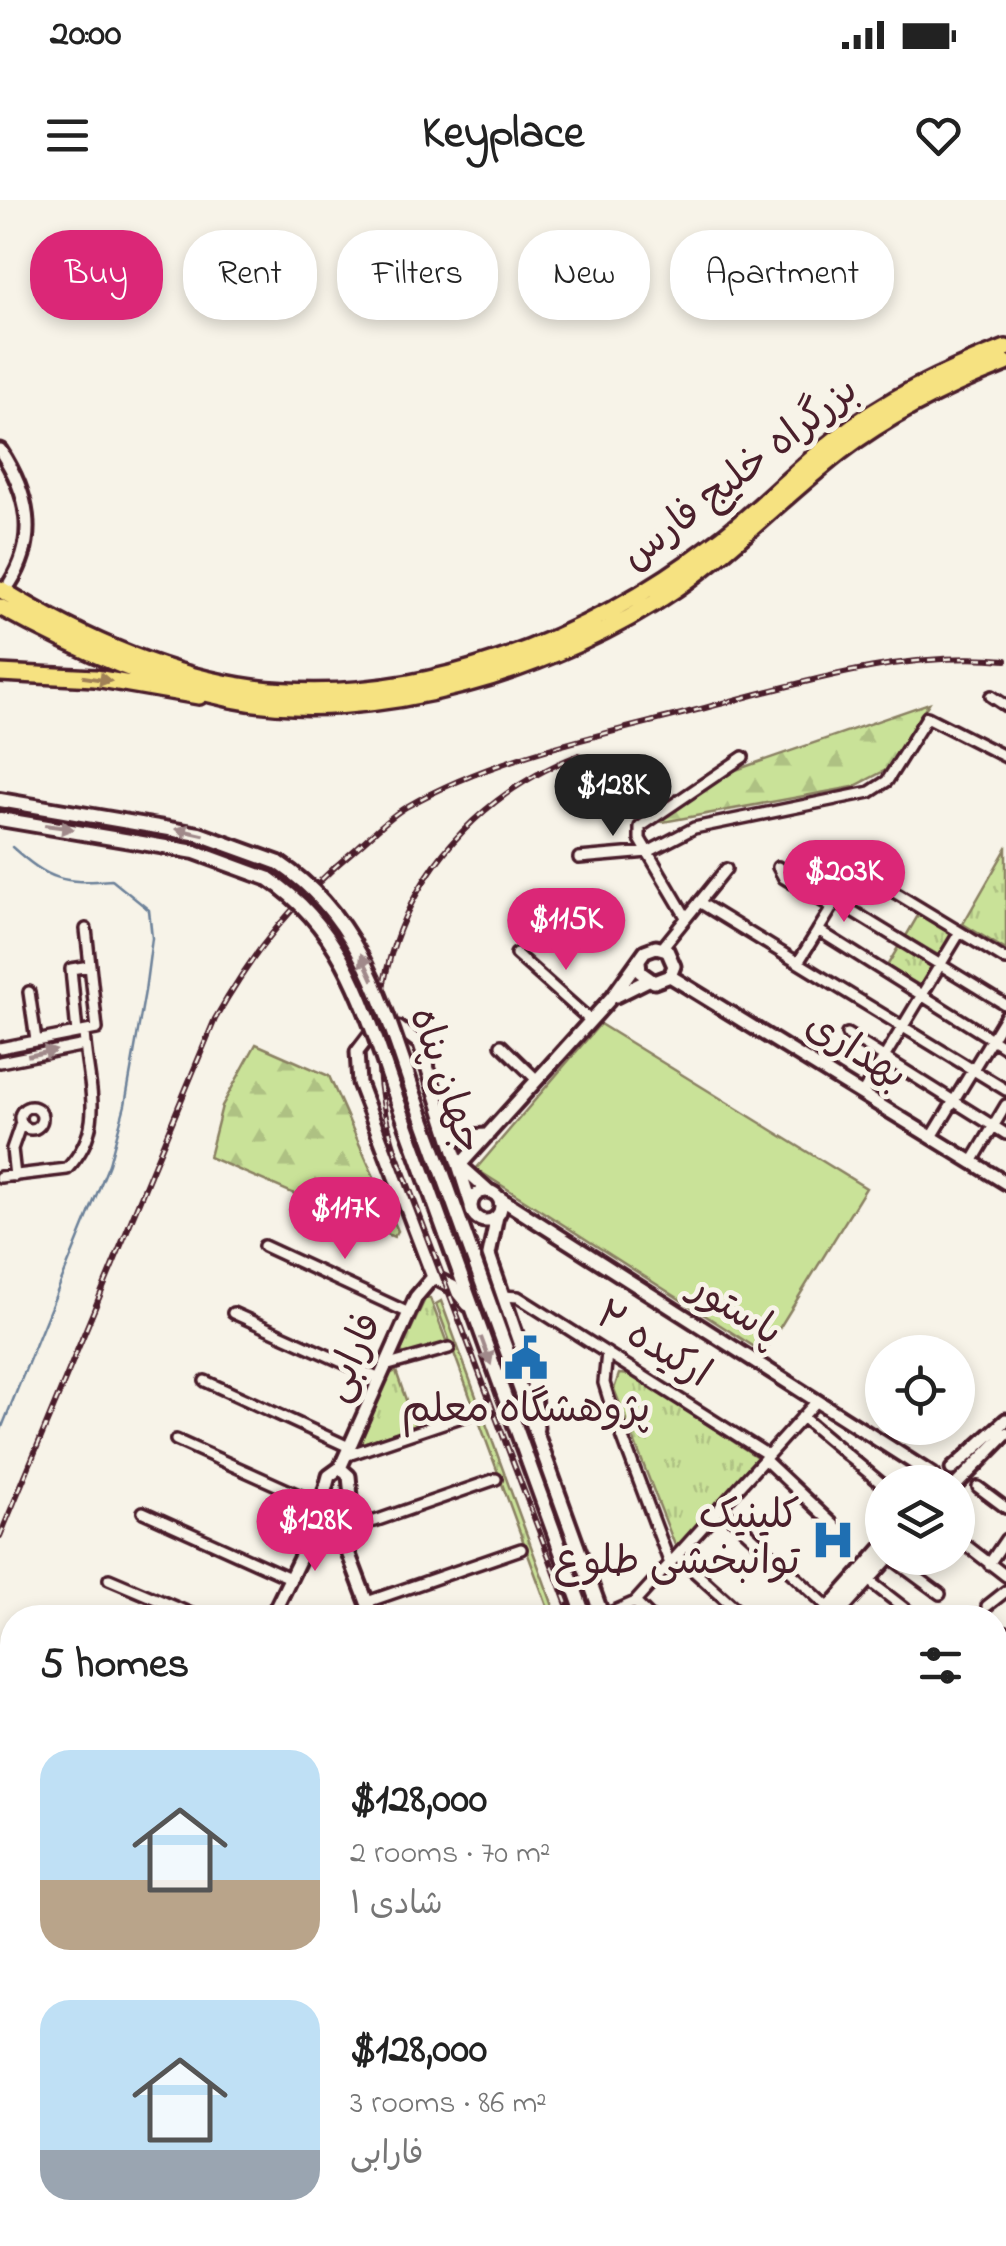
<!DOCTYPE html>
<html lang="en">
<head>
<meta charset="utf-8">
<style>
	:root { --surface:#fff; --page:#f2f2f2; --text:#222; --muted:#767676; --accent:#db2777 }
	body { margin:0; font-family:"Indie Flower","Playpen Sans Arabic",sans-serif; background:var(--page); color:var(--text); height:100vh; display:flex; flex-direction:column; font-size:38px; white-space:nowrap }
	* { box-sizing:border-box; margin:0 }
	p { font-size:32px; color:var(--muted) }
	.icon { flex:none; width:55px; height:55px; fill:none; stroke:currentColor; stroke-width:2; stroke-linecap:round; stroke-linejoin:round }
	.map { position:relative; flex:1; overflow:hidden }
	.sheet { position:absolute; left:0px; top:1405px; width:1008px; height:642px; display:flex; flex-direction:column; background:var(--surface); border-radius:40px 40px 0 0; box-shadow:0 5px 15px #0003 }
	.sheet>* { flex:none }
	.guide { position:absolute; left:30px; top:30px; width:948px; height:90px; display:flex; gap:20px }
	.tools { position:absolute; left:865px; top:1135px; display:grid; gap:20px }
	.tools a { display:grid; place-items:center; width:110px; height:110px; border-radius:50%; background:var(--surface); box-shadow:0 5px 15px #0003; font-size:50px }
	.price { position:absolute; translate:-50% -85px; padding:0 22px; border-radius:35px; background:var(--accent); color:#fff; font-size:32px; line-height:65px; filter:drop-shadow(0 2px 5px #0008) }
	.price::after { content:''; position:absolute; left:50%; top:60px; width:30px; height:22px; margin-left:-15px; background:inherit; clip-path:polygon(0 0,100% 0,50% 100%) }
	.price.on { background:#222; color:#fff }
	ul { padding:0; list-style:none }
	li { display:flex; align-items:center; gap:30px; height:250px; padding:0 40px }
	li span { display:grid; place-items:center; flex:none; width:280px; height:200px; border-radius:30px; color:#555 }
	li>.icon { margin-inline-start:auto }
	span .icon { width:120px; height:120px; fill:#fffc; stroke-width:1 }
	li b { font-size:42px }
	h2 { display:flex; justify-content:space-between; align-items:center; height:120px; padding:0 40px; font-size:42px }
	.pill { padding:0 35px; border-radius:40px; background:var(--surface); box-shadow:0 5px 15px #0003; font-size:35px; line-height:90px }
	.pill.on { background:var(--accent); color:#fff }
	.status { display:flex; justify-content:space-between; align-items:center; height:70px; padding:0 50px; background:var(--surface); direction:ltr }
	.status svg { height:28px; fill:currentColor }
	header { display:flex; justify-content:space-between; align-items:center; height:130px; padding:0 40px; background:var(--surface); font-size:45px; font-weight:700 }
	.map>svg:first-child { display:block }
	.forest { fill:url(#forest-firs); stroke:#8a8062; stroke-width:2.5 }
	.park { fill:url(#park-tufts); stroke:#8a8062; stroke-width:2.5 }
	.pitch { fill:#c9e298; stroke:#8a8062; stroke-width:2.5 }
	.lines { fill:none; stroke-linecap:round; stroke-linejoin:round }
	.stream { stroke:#6c8199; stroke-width:2.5 }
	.minor-casing { stroke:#4a1f2b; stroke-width:16 }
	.tertiary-casing { stroke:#4a1f2b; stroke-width:19 }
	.secondary-casing { stroke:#4a1f2b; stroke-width:20 }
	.primary-casing { stroke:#4a1f2b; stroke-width:22 }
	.trunk-casing { stroke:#4a1f2b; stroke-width:22 }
	.minor { stroke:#f7f3e8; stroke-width:9 }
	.tertiary { stroke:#f7f3e8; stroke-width:11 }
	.secondary { stroke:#f7f3e8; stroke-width:12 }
	.primary { stroke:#f6e281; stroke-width:15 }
	.trunk { stroke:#f6e281; stroke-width:15 }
	.rail-casing { stroke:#4a1f2b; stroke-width:6 }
	.rail { stroke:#f7f3e8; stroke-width:2.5; stroke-dasharray:8; stroke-linecap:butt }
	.secondary-bridge-casing { stroke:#4a1f2b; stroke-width:20; stroke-linecap:butt }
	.secondary-bridge { stroke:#f7f3e8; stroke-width:12 }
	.oneway { fill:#a08056 }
	.oneway2 { fill:#a0898a }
	.labels { text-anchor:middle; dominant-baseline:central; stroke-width:10; stroke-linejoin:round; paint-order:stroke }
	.street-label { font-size:40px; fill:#4a1f2b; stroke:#f7f3e8 }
	.poi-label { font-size:40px; fill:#4a1f2b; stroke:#f7f3e8 }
</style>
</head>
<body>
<div class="status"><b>20:00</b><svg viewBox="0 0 49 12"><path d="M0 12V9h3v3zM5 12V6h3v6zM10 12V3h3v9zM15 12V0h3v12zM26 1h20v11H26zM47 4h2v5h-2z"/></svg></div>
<header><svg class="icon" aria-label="menu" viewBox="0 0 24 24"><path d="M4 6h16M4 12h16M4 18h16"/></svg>Keyplace<svg class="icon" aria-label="heart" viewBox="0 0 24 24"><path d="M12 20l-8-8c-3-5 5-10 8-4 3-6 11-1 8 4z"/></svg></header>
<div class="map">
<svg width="1006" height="2046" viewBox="0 0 1006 2046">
	<defs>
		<pattern id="forest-firs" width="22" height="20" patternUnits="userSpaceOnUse" patternTransform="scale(2.5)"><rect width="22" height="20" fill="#c9e298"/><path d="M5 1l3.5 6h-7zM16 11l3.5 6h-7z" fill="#aec183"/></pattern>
		<pattern id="park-tufts" width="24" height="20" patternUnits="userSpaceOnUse" patternTransform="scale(2.5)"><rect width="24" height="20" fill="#c9e298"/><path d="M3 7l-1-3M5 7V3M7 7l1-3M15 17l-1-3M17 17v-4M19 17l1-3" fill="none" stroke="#aec183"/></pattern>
	</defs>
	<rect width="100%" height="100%" fill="#f7f3e8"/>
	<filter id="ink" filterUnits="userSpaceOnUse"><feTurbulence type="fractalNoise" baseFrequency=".01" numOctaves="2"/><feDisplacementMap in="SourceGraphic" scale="20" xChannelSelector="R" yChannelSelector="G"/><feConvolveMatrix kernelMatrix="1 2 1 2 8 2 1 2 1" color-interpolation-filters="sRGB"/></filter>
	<g filter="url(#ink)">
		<path class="forest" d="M 929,503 L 886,570 L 853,587 L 663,622 L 653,620 L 730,572 Z
			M 256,844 L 329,876 L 398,1031 L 394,1037 L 209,957 L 222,906 Z"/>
		<path class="park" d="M 1006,649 L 1006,750 L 963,724 Z
			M 920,712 L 954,733 L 940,756 L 906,736 Z
			M 900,744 L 934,765 L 921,786 L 887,766 Z
			M 426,1097 L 430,1098 L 447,1143 L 404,1155 L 401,1151 Z
			M 441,1101 L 557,1417 L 551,1417 L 436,1104 Z
			M 396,1171 L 415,1226 L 360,1244 L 389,1174 Z
			M 619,1174 L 631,1175 L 757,1257 L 676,1348 L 614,1189 Z"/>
		<path class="pitch" d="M 600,824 L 866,988 L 764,1153 L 476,969 Z
			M 12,1611 L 12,1799 L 0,1829 L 0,1641 Z"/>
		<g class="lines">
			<path class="stream" d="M 0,1232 L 109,964 L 125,905 L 145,791 L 152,738 L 149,710 L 112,680 C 62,684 49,680 12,647"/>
			<g class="minor-casing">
				<path id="minor" d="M 991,496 L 1006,506
					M 579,658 L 648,652 L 694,628 L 870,592 L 887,581 L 927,517 L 1006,557
					M 778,667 L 784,678 L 832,707
					M 836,701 L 1006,805
					M 699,702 L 1006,890
					M 686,717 L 640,639 L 640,627 L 743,557
					M 818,730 L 1006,848
					M 662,748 L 726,669
					M 516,754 L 591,821
					M 799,761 L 856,669 L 1006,760
					M 29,792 L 36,840
					M 77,833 L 71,769 L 90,766
					M 847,834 L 1006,934
					M 501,845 L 537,880
					M 0,848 L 97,829 L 86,729
					M 0,862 L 85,845
					M 862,894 L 960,732
					M20 918a11 11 0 1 1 22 0a11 11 0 1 1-22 0Z
					M 932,937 L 1006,815
					M 972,962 L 1006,905
					M 15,976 L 12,949 L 21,923
					M 0,977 L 67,969 C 108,925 87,886 84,832
					M 264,1046 L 409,1113
					M 503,1096 L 518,1097 L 768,1255
					M 233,1113 L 380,1179
					M 607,1153 L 604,1183 L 612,1209 L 670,1364
					M 385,1166 L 449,1148
					M 205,1181 L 349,1247
					M 802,1217 L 882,1284
					M 176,1240 L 321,1305
					M 345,1256 L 473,1213
					M 764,1259 L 850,1340
					M 978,1287 L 1006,1308
					M 720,1307 L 829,1408
					M 143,1312 L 290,1378
					M 344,1324 L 375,1321 L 496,1279
					M 958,1339 L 1006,1376
					M 677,1356 L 746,1418
					M 891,1358 L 940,1394
					M 989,1364 L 1006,1339
					M 109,1379 L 201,1418
					M 868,1380 L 917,1418
					M 367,1402 L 521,1349
					M 635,1402 L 651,1418
					M 987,1406 L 1006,1391
					M 603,1416 L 635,1402 L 816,1202
					M 537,1418 L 545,1414
					M 995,1441 L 1006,1432
					M 995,1508 L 1006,1505
					M 0,1524 L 12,1530
					M 995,1607 L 1006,1603
					M 995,1664 L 1006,1659
					M 995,1730 L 1006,1729
					M 995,1823 L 1006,1822
					M 995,1886 L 1006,1884
					M 995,1983 L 1006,1981"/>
			</g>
			<g class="tertiary-casing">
				<path id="tertiary" d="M 0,250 C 28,293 39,337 10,383
					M 670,776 L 1006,983
					M 616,796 L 648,780
					M 449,929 L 466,936 L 488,935
					M 460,965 L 612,797 L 645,751 L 656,747 L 667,750 L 674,766 L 670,776 L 654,782 L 640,772 L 639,761
					M 460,965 L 489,991
					M471 1006a15 15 0 1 1 30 0a15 15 0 1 1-30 0Z
					M 498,997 L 933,1275
					M 497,1016 L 489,1055 L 533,1183 L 537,1228
					M 468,1105 L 453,1087 L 433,1077 L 359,883 L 357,852 L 373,831 L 399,828 L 420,844 L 471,1005
					M 340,1268 L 416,1097 L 433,1077
					M 340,1268 L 349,1276 L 352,1307 L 338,1326 L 327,1321 L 321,1305 L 329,1276 Z
					M 952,1269 L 1006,1220
					M 958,1283 L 1006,1234
					M 338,1326 L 373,1418
					M 271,1418 L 322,1313
					M 820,1418 L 882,1348
					M 834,1418 L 888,1358
					M 995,1767 L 1006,1766
					M 930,2035 L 932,2046
					M 494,2046 L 503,2035"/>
			</g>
			<g class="secondary-casing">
				<path id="secondary" d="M 0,600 L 199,634 L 279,663
					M 0,619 L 195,652 L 269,679
					M 413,891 L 603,1418
					M 396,897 L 585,1418
					M 0,1902 L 12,1906
					M 0,1945 L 12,1949
					M 236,2035 L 254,2046
					M 298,2035 L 311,2046
					M 805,2035 L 809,2046
					M 819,2035 L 823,2046"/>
			</g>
			<g class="primary-casing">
				<path id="primary" d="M 0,1915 L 12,1919
					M 0,1929 L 12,1933
					M 255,2035 L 271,2046
					M 282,2035 L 298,2046"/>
			</g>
			<g class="trunk-casing">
				<path id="trunk" d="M 0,389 C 75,435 164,476 253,488 C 419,509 589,440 719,340 C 759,310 794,272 833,241 C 886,199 943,172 1006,148
					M 0,407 C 72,447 150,482 231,499 C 373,528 560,469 677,388 C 735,347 784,296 840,252 C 891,213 947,186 1006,163
					M 0,473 L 95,478 L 199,496"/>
			</g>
			<use href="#minor" class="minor"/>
			<use href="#tertiary" class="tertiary"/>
			<use href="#secondary" class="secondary"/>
			<use href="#primary" class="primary"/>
			<use href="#trunk" class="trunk"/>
			<g class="rail-casing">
				<path id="rail" d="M 0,1336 L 215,819 C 255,748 297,698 359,646 C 374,633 389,617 406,607 C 493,557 597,536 693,511 C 794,485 901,450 1006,460
					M 572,1418 L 396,953 C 341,789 415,618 579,555
					M 776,2035 L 780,2046"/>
			</g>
			<use href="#rail" class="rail"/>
			<g class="secondary-bridge-casing">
				<path id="secondary-bridge" d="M 279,663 C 360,717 383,804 413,891
					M 269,679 C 346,730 367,815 396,897"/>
			</g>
			<use href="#secondary-bridge" class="secondary-bridge"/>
		</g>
		<defs><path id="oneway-solid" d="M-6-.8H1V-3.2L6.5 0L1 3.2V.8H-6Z" transform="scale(2.5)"/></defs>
		<use class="oneway" href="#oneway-solid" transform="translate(97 479) rotate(9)"/>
		<g class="oneway2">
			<use href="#oneway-solid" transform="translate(59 627) rotate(8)"/>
			<use href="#oneway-solid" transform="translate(190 632) rotate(-167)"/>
			<use href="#oneway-solid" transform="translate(367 767) rotate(-115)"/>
			<use href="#oneway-solid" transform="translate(42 853) rotate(-11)"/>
			<use href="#oneway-solid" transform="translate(486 1151) rotate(70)"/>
		</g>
	</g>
	<defs>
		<g id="civic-bare" transform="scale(3.45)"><path d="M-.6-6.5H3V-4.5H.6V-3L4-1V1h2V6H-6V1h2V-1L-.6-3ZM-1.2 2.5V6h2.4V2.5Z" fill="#1f6fb2" stroke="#f7f3e8" stroke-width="2.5" paint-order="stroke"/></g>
		<g id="hospital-bare" transform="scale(3.45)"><path d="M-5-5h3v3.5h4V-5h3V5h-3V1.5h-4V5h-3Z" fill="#1f6fb2" stroke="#f7f3e8" stroke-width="2.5" paint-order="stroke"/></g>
	</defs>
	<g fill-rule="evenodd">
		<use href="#civic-bare" x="526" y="1158"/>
		<use href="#hospital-bare" x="833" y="1340"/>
	</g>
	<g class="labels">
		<g class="street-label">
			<text transform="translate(741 275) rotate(-38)">بزرگراه خلیج فارس</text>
			<text transform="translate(855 852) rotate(32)">بهداری</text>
			<text transform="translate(444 881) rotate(71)">جهان پناه</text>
			<text transform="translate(735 1112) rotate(32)">پاستور</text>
			<text transform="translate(652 1146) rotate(32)">ارکیده ۲</text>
			<text transform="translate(354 1158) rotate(-66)">فارابی</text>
		</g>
		<g class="poi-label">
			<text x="526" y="1211">پژوهشگاه معلم</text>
			<text x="800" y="1317" text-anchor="end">کلینیک<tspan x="800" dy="46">توانبخشی طلوع</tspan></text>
		</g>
	</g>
</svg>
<div class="tools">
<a><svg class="icon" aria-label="locate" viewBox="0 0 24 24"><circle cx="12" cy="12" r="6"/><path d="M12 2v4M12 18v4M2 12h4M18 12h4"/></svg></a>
<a><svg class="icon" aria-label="layers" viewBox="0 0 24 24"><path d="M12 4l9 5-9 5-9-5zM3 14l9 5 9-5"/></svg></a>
</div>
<b class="price on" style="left:613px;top:639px">$128K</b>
<b class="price" style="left:844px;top:725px">$203K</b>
<b class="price" style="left:566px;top:773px">$115K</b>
<b class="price" style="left:345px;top:1062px">$117K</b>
<b class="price" style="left:315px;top:1374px">$128K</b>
<div class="guide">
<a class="pill on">Buy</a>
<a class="pill">Rent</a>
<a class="pill">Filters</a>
<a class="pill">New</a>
<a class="pill">Apartment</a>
</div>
<section class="sheet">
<h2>5 homes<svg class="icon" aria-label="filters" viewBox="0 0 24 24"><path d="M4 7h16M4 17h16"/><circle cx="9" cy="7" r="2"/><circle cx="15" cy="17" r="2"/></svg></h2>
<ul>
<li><span style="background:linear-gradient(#bfe0f5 65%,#b9a48a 0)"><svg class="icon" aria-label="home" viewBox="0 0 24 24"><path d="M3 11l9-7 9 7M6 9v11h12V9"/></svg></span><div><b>$128,000</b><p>2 rooms · 70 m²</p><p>شادی ۱</p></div></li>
<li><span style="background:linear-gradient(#bfe0f5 75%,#9aa5b1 0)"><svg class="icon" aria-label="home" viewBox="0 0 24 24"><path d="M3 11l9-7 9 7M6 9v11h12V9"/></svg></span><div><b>$128,000</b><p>3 rooms · 86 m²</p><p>فارابی</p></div></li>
</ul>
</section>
</div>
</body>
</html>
